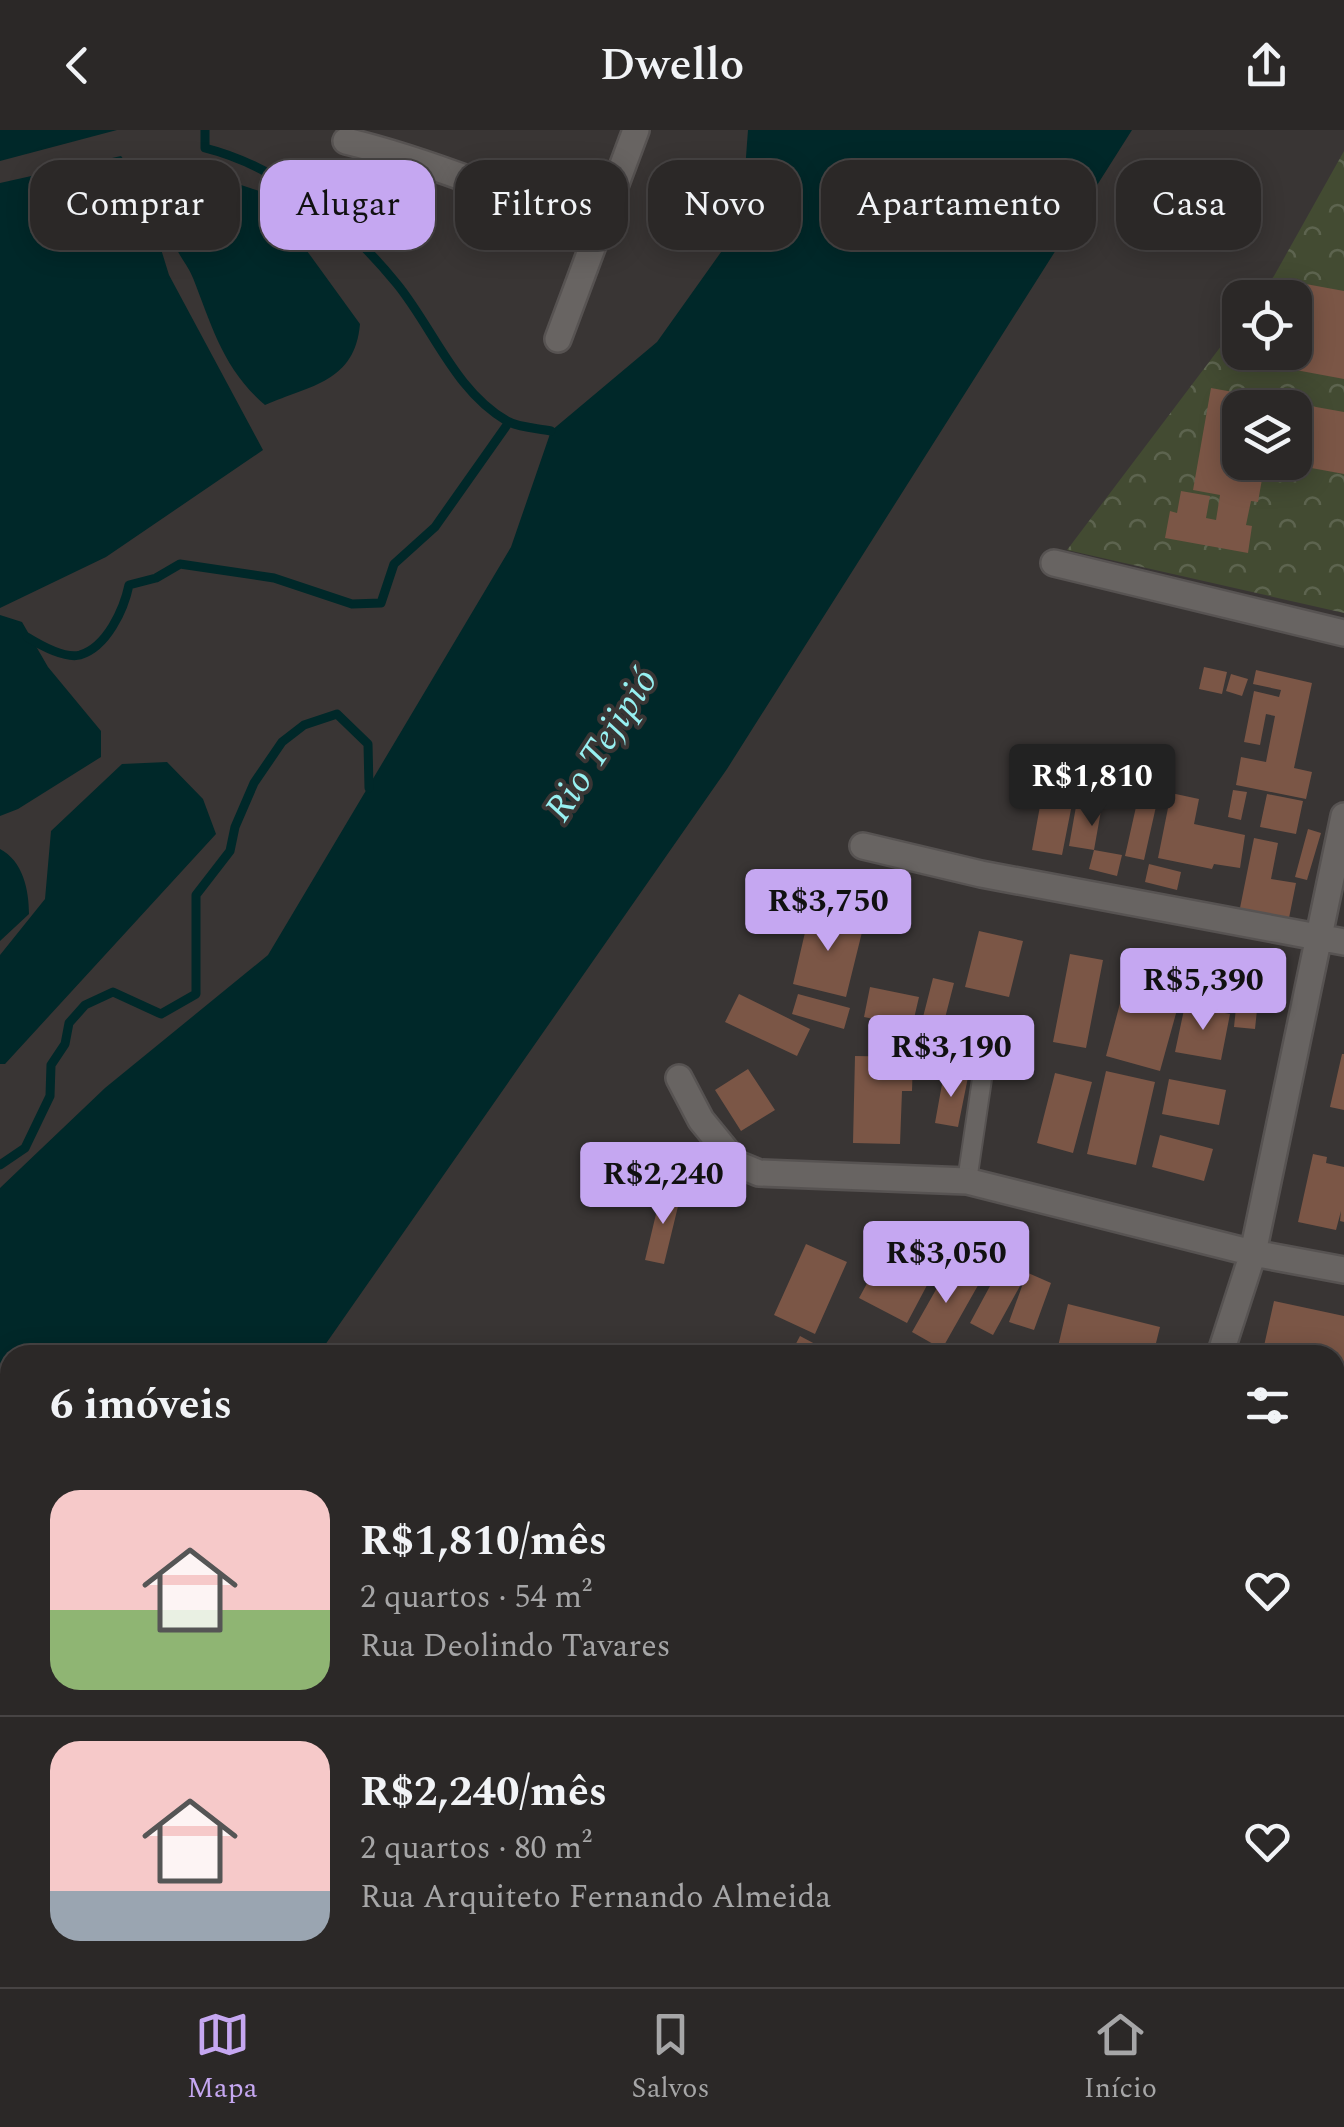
<!DOCTYPE html>
<html lang="pt">
<head>
<meta charset="utf-8">
<style>
	:root { --surface:#2b2827; --page:#373433; --text:#f1f3f6; --muted:#a6a6a7; --line:#474444; --accent:#c5a7f1 }
	body { margin:0; font-family:Spectral,serif; background:var(--page); color:var(--text); height:100vh; display:flex; flex-direction:column; font-size:38px; white-space:nowrap }
	* { box-sizing:border-box; margin:0 }
	p { font-size:32px; color:var(--muted) }
	.icon { flex:none; width:55px; height:55px; fill:none; stroke:currentColor; stroke-width:2; stroke-linecap:round; stroke-linejoin:round }
	.map { position:relative; flex:1; overflow:hidden }
	.side { position:absolute; left:0px; top:1215px; width:1345px; height:642px; display:flex; flex-direction:column; background:var(--surface); border-radius:30px 30px 0 0; box-shadow:0 5px 25px #0003,0 0 0 2px var(--line) }
	.side>* { flex:none }
	.banner { position:absolute; left:30px; top:30px; width:1285px; height:90px; display:flex; gap:20px }
	.controls { position:absolute; left:1222px; top:150px; display:grid; gap:20px }
	.controls a { display:grid; place-items:center; width:90px; height:90px; border-radius:20px; background:var(--surface); box-shadow:0 5px 25px #0003,0 0 0 2px var(--line); font-size:50px }
	.price { position:absolute; translate:-50% -85px; padding:0 22px; border-radius:10px; background:var(--accent); color:#111; font-size:32px; line-height:65px; filter:drop-shadow(0 2px 5px #0008) }
	.price::after { content:''; position:absolute; left:50%; top:60px; width:30px; height:22px; margin-left:-15px; background:inherit; clip-path:polygon(0 0,100% 0,50% 100%) }
	.price.active { background:#222; color:#fff }
	ul { padding:0; list-style:none }
	li { display:flex; align-items:center; gap:30px; height:250px; padding:0 50px }
	li+li { border-top:2px solid var(--line) }
	li span { display:grid; place-items:center; flex:none; width:280px; height:200px; border-radius:30px; color:#555 }
	li>.icon { margin-inline-start:auto }
	span .icon { width:120px; height:120px; fill:#fffc; stroke-width:1 }
	li b { font-size:42px }
	h2 { display:flex; justify-content:space-between; align-items:center; height:120px; padding:0 50px; font-size:42px }
	.chip { padding:0 35px; border-radius:30px; background:var(--surface); box-shadow:0 5px 25px #0003,0 0 0 2px var(--line); font-size:35px; line-height:90px }
	.chip.active { background:var(--accent); color:#111 }
	header { display:flex; justify-content:space-between; align-items:center; height:130px; padding:0 50px; background:var(--surface); font-size:45px; font-weight:600 }
	.tab-bar { display:flex; justify-content:space-around; align-items:center; height:140px; border-top:2px solid var(--line); background:var(--surface); font-size:28px; color:var(--muted) }
	.tab-bar a { display:grid; justify-items:center; gap:5px }
	.tab-bar .active { color:var(--accent) }
	.map>svg:first-child { display:block }
	.forest { fill:url(#forest-crowns); fill-rule:evenodd }
	.water { fill:#002829 }
	.lines { fill:none; stroke-linecap:round; stroke-linejoin:round }
	.stream { stroke:#002829; stroke-width:9 }
	.building { fill:#7b5646 }
	.lane-casing { stroke:#575352; stroke-width:22 }
	.street-casing { stroke:#575352; stroke-width:30 }
	.lane { stroke:#686462; stroke-width:18 }
	.street { stroke:#686462; stroke-width:25 }
	.labels { text-anchor:middle; dominant-baseline:central; stroke-width:8; stroke-linejoin:round; paint-order:stroke }
	.water-label { font-size:38px; font-style:italic; fill:#97f0f1; stroke:#393534 }
</style>
</head>
<body>
<header><svg class="icon" aria-label="back" viewBox="0 0 24 24"><path d="M15 5l-7 7 7 7"/></svg>Dwello<svg class="icon" aria-label="share" viewBox="0 0 24 24"><path d="M12 15V3M7 8l5-5 5 5M5 13v7h14v-7"/></svg></header>
<div class="map">
<svg width="1344" height="1857" viewBox="0 0 1344 1857">
	<defs>
		<pattern id="forest-crowns" width="20" height="18" patternUnits="userSpaceOnUse" patternTransform="scale(2.5)"><rect width="20" height="18" fill="#434b32"/><path d="M2 6a3 3 0 1 1 6 0M12 15a3 3 0 1 1 6 0" fill="none" stroke="#5d644f"/></pattern>
	</defs>
	<rect width="100%" height="100%" fill="#393534"/>
	<path class="forest" d="M 1344,21 L 1344,483 L 1067,420 L 1240,191 L 1240,222 L 1295,222 L 1295,168 L 1258,167 L 1274,146 ZM 1240,278 L 1295,278 L 1295,332 L 1240,332 Z"/>
	<path class="water" d="M 0,0 L 117,0 L 0,31 Z
		M 748,0 L 1132,0 L 727,639 L 318,1225 L 10,1225 L 10,1649 L 0,1662 L 0,1058 L 105,958 L 268,825 L 511,417 L 551,301 L 657,212 L 741,94 Z
		M 121,26 L 140,51 L 169,145 L 263,320 L 106,427 L 0,478 L 0,53 Z
		M 232,52 L 265,63 L 360,194 C 355,252 311,255 265,275 C 223,239 212,196 193,148 C 185,128 166,115 175,91 C 182,72 215,62 232,52 Z
		M 0,485 L 22,492 L 48,537 L 101,601 L 101,627 L 18,679 L 0,686 Z
		M 167,632 L 203,669 L 216,704 L 5,934 L 0,934 L 0,825 L 45,769 L 51,701 L 122,634 Z
		M 0,719 C 23,731 29,760 29,784 L 0,811 Z"/>
	<g class="lines">
		<path class="stream" d="M 205,0 L 205,18 C 281,37 349,95 397,154 C 433,198 455,261 507,291 C 519,298 538,298 551,301
			M 27,507 C 40,515 64,529 80,525 C 107,517 124,479 129,455 L 156,448 L 180,434 L 274,448 L 352,474 L 381,473 L 394,434 L 435,397 L 509,292
			M 0,1035 L 25,1018 L 50,966 L 51,935 L 65,914 L 69,893 L 85,875 L 113,862 L 161,884 L 196,864 L 196,765 L 230,721 L 235,697 L 254,653 L 282,612 L 304,595 L 337,584 L 368,614 L 369,658"/>
	</g>
	<path class="building" d="M 1284,150 L 1344,161 L 1344,249 L 1268,235 L 1270,222 L 1295,222 L 1295,168 L 1280,168 Z
		M 1211,258 L 1344,282 L 1344,344 L 1295,335 L 1295,278 L 1240,278 L 1240,332 L 1265,332 L 1258,372 L 1251,371 L 1246,395 L 1252,396 L 1248,423 L 1165,408 L 1170,381 L 1177,383 L 1181,361 L 1210,366 L 1206,388 L 1216,390 L 1220,365 L 1193,360 Z
		M 1204,537 L 1227,542 L 1222,564 L 1199,559 Z
		M 1256,540 L 1312,553 L 1294,638 L 1312,642 L 1306,669 L 1236,655 L 1241,627 L 1266,632 L 1275,586 L 1266,584 L 1260,615 L 1244,612 L 1254,561 L 1279,567 L 1281,560 L 1253,554 Z
		M 1231,544 L 1248,549 L 1242,566 L 1226,561 Z
		M 1044,654 L 1075,659 L 1062,725 L 1032,720 Z
		M 1080,654 L 1105,658 L 1094,720 L 1122,725 L 1117,746 L 1089,739 L 1094,720 L 1069,716 Z
		M 1233,660 L 1247,662 L 1241,690 L 1228,687 Z
		M 1171,663 L 1199,669 L 1194,694 L 1245,705 L 1240,738 L 1214,734 L 1212,739 L 1158,728 Z
		M 1267,664 L 1303,671 L 1296,704 L 1260,697 Z
		M 1138,668 L 1157,672 L 1144,730 L 1125,726 Z
		M 1308,699 L 1321,703 L 1307,750 L 1295,747 Z
		M 1254,708 L 1278,713 L 1271,749 L 1296,753 L 1289,788 L 1240,778 Z
		M 1149,734 L 1181,742 L 1177,760 L 1145,752 Z
		M 810,781 L 864,794 L 846,867 L 793,854 Z
		M 979,801 L 1023,811 L 1009,867 L 965,857 Z
		M 1070,824 L 1103,830 L 1086,918 L 1053,912 Z
		M 1130,836 L 1185,851 L 1160,941 L 1106,926 Z
		M 933,848 L 954,853 L 943,896 L 922,891 Z
		M 870,857 L 919,867 L 912,897 L 864,887 Z
		M 739,864 L 810,899 L 797,926 L 725,892 Z
		M 798,864 L 850,878 L 844,899 L 792,884 Z
		M 1237,868 L 1258,870 L 1255,899 L 1234,897 Z
		M 1185,875 L 1230,884 L 1221,930 L 1175,922 Z
		M 1342,924 L 1344,924 L 1344,980 L 1330,977 Z
		M 855,926 L 913,927 L 912,961 L 902,961 L 900,1014 L 853,1013 Z
		M 748,939 L 775,980 L 741,1001 L 715,960 Z
		M 1106,941 L 1155,952 L 1136,1035 L 1087,1024 Z
		M 944,943 L 968,947 L 958,997 L 935,993 Z
		M 1055,943 L 1092,952 L 1073,1023 L 1037,1013 Z
		M 1169,949 L 1226,960 L 1219,995 L 1162,984 Z
		M 1160,1005 L 1213,1019 L 1204,1051 L 1152,1037 Z
		M 1313,1024 L 1327,1027 L 1326,1033 L 1344,1037 L 1344,1092 L 1340,1091 L 1341,1081 L 1336,1100 L 1298,1092 Z
		M 662,1059 L 681,1064 L 664,1134 L 645,1130 Z
		M 806,1114 L 847,1132 L 815,1204 L 774,1185 Z
		M 887,1117 L 934,1142 L 907,1193 L 859,1168 Z
		M 1003,1132 L 1051,1153 L 1034,1200 L 1009,1192 L 1026,1145 L 993,1205 L 970,1193 Z
		M 951,1133 L 981,1150 L 942,1219 L 912,1202 Z
		M 1274,1171 L 1344,1186 L 1344,1248 L 1335,1246 L 1335,1225 L 1262,1225 Z
		M 1068,1174 L 1160,1197 L 1153,1225 L 1056,1225 Z
		M 800,1206 L 817,1215 L 812,1225 L 790,1225 Z
		M 1335,1253 L 1344,1255 L 1343,1369 L 1335,1367 Z
		M 1335,1377 L 1344,1379 L 1344,1498 L 1340,1518 L 1335,1517 Z
		M 1335,1547 L 1344,1549 L 1344,1569 L 1337,1603 Z
		M 1342,1606 L 1344,1606 L 1344,1660 L 1335,1658 Z
		M 1344,1694 L 1344,1857 L 1320,1857 L 1310,1848 L 1335,1848 L 1335,1703 Z
		M 121,1848 L 153,1848 L 161,1857 L 109,1857 Z
		M 163,1848 L 217,1848 L 224,1857 L 170,1857 Z
		M 234,1848 L 293,1848 L 300,1857 L 241,1857 Z
		M 834,1848 L 877,1848 L 884,1857 L 842,1857 Z
		M 905,1848 L 975,1848 L 982,1857 L 936,1857 L 931,1851 L 923,1857 L 912,1857 Z
		M 1000,1848 L 1080,1848 L 1069,1857 L 1008,1857 Z
		M 1090,1848 L 1178,1848 L 1185,1857 L 1077,1857 Z"/>
	<g class="lines">
		<g class="lane-casing">
			<path id="lane" d="M 967,1051 L 982,949"/>
		</g>
		<g class="street-casing">
			<path id="street" d="M 346,11 C 434,32 516,70 602,96
				M 558,209 L 636,0
				M 1054,433 L 1344,503
				M 863,716 L 981,744 L 1344,812
				M 679,948 L 701,990 L 737,1034 L 759,1043 L 967,1051 L 1253,1123 L 1344,1140
				M 1220,1225 L 1253,1123 L 1344,686
				M 792,1848 L 799,1857
				M 988,1848 L 996,1857
				M 1232,1848 L 1240,1857
				M 495,1857 L 527,1848
				M 737,1857 L 739,1848"/>
		</g>
		<use href="#lane" class="lane"/>
		<use href="#street" class="street"/>
	</g>
	<g class="labels">
		<g class="water-label">
			<text transform="translate(602 615) rotate(-57)">Rio Tejipió</text>
		</g>
	</g>
</svg>
<div class="controls">
<a><svg class="icon" aria-label="locate" viewBox="0 0 24 24"><circle cx="12" cy="12" r="6"/><path d="M12 2v4M12 18v4M2 12h4M18 12h4"/></svg></a>
<a><svg class="icon" aria-label="layers" viewBox="0 0 24 24"><path d="M12 4l9 5-9 5-9-5zM3 14l9 5 9-5"/></svg></a>
</div>
<b class="price active" style="left:1092px;top:699px">R$1,810</b>
<b class="price" style="left:828px;top:824px">R$3,750</b>
<b class="price" style="left:1203px;top:903px">R$5,390</b>
<b class="price" style="left:951px;top:970px">R$3,190</b>
<b class="price" style="left:663px;top:1097px">R$2,240</b>
<b class="price" style="left:946px;top:1176px">R$3,050</b>
<div class="banner">
<a class="chip">Comprar</a>
<a class="chip active">Alugar</a>
<a class="chip">Filtros</a>
<a class="chip">Novo</a>
<a class="chip">Apartamento</a>
<a class="chip">Casa</a>
</div>
<section class="side">
<h2>6 imóveis<svg class="icon" aria-label="filters" viewBox="0 0 24 24"><path d="M4 7h16M4 17h16"/><circle cx="9" cy="7" r="2"/><circle cx="15" cy="17" r="2"/></svg></h2>
<ul>
<li><span style="background:linear-gradient(#f6c9c9 60%,#8fb573 0)"><svg class="icon" aria-label="home" viewBox="0 0 24 24"><path d="M3 11l9-7 9 7M6 9v11h12V9"/></svg></span><div><b>R$1,810/mês</b><p>2 quartos · 54 m²</p><p>Rua Deolindo Tavares</p></div><svg class="icon" aria-label="heart" viewBox="0 0 24 24"><path d="M12 20l-8-8c-3-5 5-10 8-4 3-6 11-1 8 4z"/></svg></li>
<li><span style="background:linear-gradient(#f6c9c9 75%,#9aa5b1 0)"><svg class="icon" aria-label="home" viewBox="0 0 24 24"><path d="M3 11l9-7 9 7M6 9v11h12V9"/></svg></span><div><b>R$2,240/mês</b><p>2 quartos · 80 m²</p><p>Rua Arquiteto Fernando Almeida</p></div><svg class="icon" aria-label="heart" viewBox="0 0 24 24"><path d="M12 20l-8-8c-3-5 5-10 8-4 3-6 11-1 8 4z"/></svg></li>
</ul>
</section>
</div>
<nav class="tab-bar">
<a class="active"><svg class="icon" aria-label="map" viewBox="0 0 24 24"><path d="M3 6l6-2 6 2 6-2v14l-6 2-6-2-6 2zM9 4v14M15 6v14"/></svg>Mapa</a>
<a><svg class="icon" aria-label="saved" viewBox="0 0 24 24"><path d="M7 4h10v16l-5-4-5 4z"/></svg>Salvos</a>
<a><svg class="icon" aria-label="home" viewBox="0 0 24 24"><path d="M3 11l9-7 9 7M6 9v11h12V9"/></svg>Início</a>
</nav>
</body>
</html>
